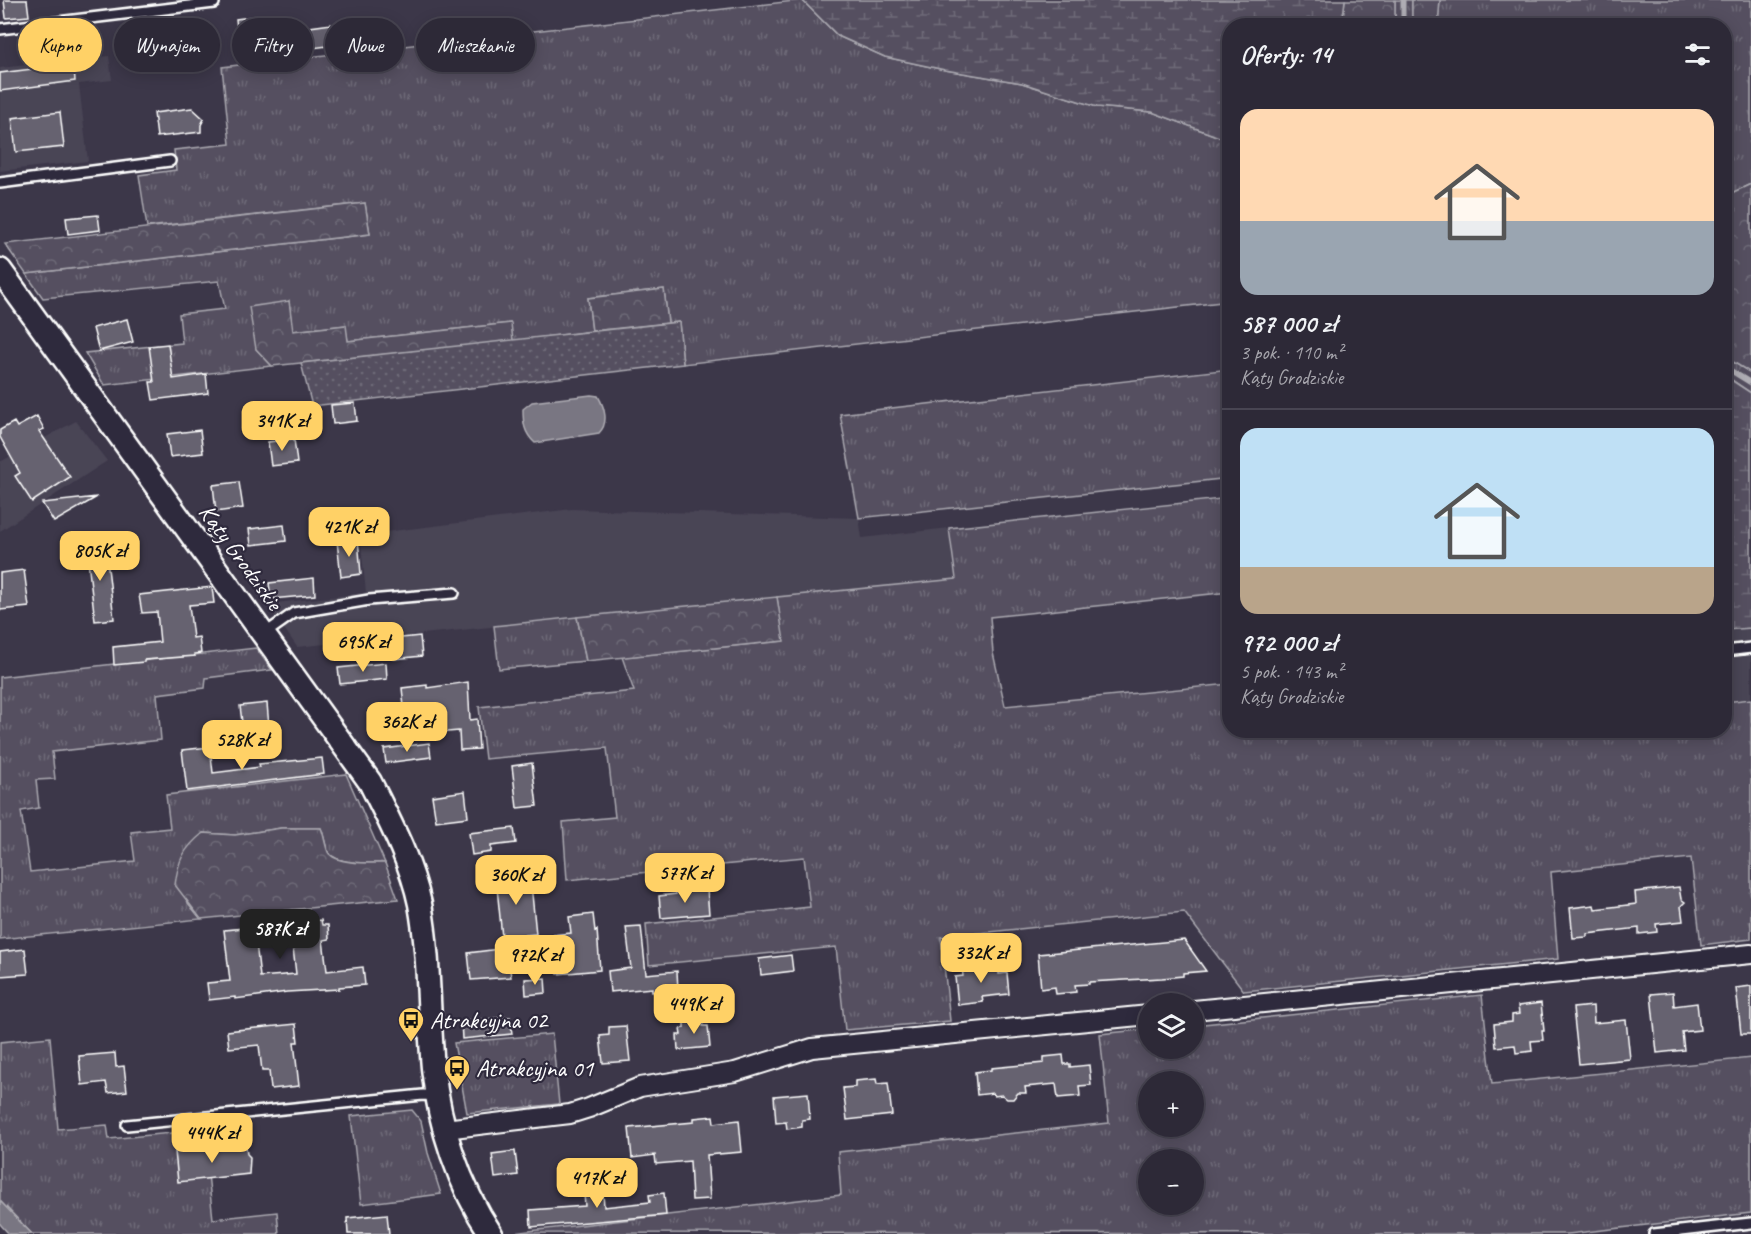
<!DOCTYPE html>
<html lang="pl">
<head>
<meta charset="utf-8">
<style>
	:root { --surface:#2d2937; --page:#393542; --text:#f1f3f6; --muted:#a7a6ad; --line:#484552; --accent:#ffd166 }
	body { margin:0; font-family:Caveat,sans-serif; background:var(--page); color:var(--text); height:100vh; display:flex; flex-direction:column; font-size:22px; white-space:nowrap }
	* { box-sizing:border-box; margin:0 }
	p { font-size:20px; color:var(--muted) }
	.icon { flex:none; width:33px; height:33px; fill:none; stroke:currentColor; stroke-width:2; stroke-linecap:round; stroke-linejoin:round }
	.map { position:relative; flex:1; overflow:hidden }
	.panel { position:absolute; left:1222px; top:18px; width:510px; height:720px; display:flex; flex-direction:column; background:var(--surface); border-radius:24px; box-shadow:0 3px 15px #0003,0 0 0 2px var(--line) }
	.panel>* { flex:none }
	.banner { position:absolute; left:18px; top:18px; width:570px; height:54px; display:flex; gap:12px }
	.tools { position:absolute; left:1138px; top:993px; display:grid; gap:12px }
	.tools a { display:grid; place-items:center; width:66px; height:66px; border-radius:50%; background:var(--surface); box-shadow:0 3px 15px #0003,0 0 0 2px var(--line); font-size:30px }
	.price { position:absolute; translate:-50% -51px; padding:0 14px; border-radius:12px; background:var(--accent); color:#111; font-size:20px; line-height:39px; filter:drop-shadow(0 2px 3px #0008) }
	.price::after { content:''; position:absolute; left:50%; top:36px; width:18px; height:14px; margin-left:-9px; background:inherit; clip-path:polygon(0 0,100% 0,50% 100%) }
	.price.on { background:#222; color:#fff }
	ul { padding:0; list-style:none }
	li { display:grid; align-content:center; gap:12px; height:318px; padding:0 18px }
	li+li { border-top:2px solid var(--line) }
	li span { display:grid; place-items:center; height:186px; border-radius:18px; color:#555 }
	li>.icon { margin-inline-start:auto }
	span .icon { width:108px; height:108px; fill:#fffc; stroke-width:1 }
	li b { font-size:26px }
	h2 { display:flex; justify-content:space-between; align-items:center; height:72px; padding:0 18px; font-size:26px }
	.tag { padding:0 21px; border-radius:27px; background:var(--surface); box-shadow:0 3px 15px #0003,0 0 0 2px var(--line); font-size:21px; line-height:54px }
	.tag.on { background:var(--accent); color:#111 }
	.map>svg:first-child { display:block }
	.built { fill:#494455 }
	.grass { fill:url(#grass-tufts); stroke:#aaa8b0; stroke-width:1.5; fill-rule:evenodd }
	.forest { fill:url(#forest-crowns); stroke:#aaa8b0; stroke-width:1.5 }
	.wetland { fill:url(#wetland-marsh); stroke:#aaa8b0; stroke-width:1.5 }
	.garden { fill:url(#garden-dots); stroke:#aaa8b0; stroke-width:1.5 }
	.water { fill:#797682; stroke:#afadb4; stroke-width:1.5 }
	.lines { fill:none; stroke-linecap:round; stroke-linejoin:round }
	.stream { stroke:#afadb4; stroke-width:5 }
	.building { fill:#666270; stroke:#fff; stroke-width:1.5; fill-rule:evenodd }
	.service-casing { stroke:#fff; stroke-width:14 }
	.minor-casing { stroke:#fff; stroke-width:22 }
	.tertiary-casing { stroke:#fff; stroke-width:27 }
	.service { stroke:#2f2a3d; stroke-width:9 }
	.minor { stroke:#2f2a3d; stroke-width:18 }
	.tertiary { stroke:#2f2a3d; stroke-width:22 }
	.labels { text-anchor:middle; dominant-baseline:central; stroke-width:4.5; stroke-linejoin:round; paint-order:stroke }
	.street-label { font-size:24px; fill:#fff; stroke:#2f2a3d }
	.poi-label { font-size:24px; fill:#fff; stroke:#2f2a3d; text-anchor:start }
</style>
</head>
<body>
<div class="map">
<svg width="1751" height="1234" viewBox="0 0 1751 1234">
	<defs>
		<pattern id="grass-tufts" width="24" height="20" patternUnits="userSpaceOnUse" patternTransform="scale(1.5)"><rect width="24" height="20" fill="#555060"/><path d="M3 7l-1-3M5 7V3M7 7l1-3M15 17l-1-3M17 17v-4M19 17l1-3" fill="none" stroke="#6e6a78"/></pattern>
		<pattern id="forest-crowns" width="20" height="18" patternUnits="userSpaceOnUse" patternTransform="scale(1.5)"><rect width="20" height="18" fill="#555060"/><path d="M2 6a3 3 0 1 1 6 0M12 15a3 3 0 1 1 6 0" fill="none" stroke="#6e6a78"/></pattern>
		<pattern id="wetland-marsh" width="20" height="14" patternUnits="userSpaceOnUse" patternTransform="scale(1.5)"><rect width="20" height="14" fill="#555060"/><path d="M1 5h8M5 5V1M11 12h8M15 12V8" fill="none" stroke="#6e6a78"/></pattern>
		<pattern id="garden-dots" width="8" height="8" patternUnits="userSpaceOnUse" patternTransform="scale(1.5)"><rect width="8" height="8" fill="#555060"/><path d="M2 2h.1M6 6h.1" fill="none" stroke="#6e6a78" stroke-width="1.8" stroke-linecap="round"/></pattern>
	</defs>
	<rect width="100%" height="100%" fill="#3c3749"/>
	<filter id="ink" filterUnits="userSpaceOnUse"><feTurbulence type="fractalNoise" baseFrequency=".0167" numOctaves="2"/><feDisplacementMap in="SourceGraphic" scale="12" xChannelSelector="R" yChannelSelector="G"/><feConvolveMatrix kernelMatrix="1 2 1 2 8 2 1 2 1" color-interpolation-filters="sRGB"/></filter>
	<g filter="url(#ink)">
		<path class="built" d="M 109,56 L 112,80 L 79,84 L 88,161 L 0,171 L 0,68 Z
			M 76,421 L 107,461 L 0,531 L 0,462 Z
			M 572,509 L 859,518 L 862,538 L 949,528 L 957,579 L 297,647 L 267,604 L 366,593 L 360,535 Z
			M 1751,628 L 1751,699 L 1725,702 L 1725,630 Z"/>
		<path class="grass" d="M 802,0 L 838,36 L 885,57 L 945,70 L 1022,83 L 1097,107 L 1152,112 L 1230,141 L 1230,301 L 683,364 L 679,322 L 668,323 L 664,289 L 588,298 L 592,331 L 513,341 L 510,323 L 348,341 L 345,325 L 292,331 L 289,301 L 256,349 L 272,366 L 104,385 L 85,353 L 182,343 L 179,314 L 225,309 L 219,281 L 43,298 L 26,274 L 370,234 L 365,203 L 147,227 L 139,175 L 176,170 L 174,150 L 230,144 L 222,67 Z
			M 1395,0 L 1412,0 L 1412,25 L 1395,25 Z
			M 1440,0 L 1751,0 L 1751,184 L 1725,196 L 1725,26 L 1438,26 Z
			M 1725,357 L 1751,373 L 1751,393 L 1725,375 Z
			M 1230,369 L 1230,478 L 859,518 L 840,414 Z
			M 1230,498 L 1230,592 L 990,617 L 993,653 L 1005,706 L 1230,684 L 1230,730 L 1725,730 L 1725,702 L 1751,699 L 1751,939 L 1701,945 L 1691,858 L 1551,872 L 1558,959 L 1244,991 L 1184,912 L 941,937 L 950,1021 L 845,1030 L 836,947 L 649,965 L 646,924 L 810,907 L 804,857 L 567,880 L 563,822 L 615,817 L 607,748 L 485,759 L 479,707 L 634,691 L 622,657 L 783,641 L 777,597 L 956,579 L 949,528 Z
			M 577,617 L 586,661 L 499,669 L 494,626 Z
			M 256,648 L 272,670 L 206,678 L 205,688 L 157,694 L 161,740 L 52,752 L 55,779 L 36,780 L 39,808 L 21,811 L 30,872 L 135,861 L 131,832 L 170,828 L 166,795 L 346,774 L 385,863 C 371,863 336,865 328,852 C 325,845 324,835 321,828 L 281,828 L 235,835 L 203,833 L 188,903 L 201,919 L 0,939 L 0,677 Z
			M 1482,995 L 1492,1084 L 1751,1058 L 1751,1213 L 1568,1234 L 512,1233 L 841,1195 L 838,1152 L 1109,1123 L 1100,1034 L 1149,1029 L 1149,1048 L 1194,1048 L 1194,1025 ZM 1149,1082 L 1194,1082 L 1194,1126 L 1149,1126 ZM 1149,1160 L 1194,1160 L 1194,1204 L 1149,1204 Z
			M 552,1034 L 559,1104 L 467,1113 L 454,1043 Z
			M 50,1037 L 58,1129 L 107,1125 L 109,1139 L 203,1130 L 213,1219 L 277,1212 L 279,1234 L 32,1234 L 0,1201 L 0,1042 Z
			M 412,1110 L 421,1121 L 428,1153 L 441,1194 L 361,1204 L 351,1116 Z"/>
		<path class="forest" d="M 1345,0 L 1395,0 L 1395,25 L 1342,25 Z
			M 1412,0 L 1440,0 L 1438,25 L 1412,25 Z
			M 1751,184 L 1751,373 L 1725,357 L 1725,196 Z
			M 365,203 L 370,234 L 26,274 L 5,244 Z
			M 664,289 L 668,323 L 592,331 L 588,298 Z
			M 289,301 L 293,331 L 346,325 L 348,341 L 511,323 L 513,341 L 272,366 L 256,349 L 249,307 Z
			M 777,597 L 784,641 L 586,661 L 577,617 Z
			M 281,828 L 321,828 C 324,835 325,845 328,852 C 336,865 371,863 385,863 L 398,899 L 201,919 L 175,885 C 178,861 183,849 203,833 L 235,835 Z"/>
		<path class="wetland" d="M 802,0 L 1345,0 L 1342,25 L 1230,26 L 1230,141 L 1152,112 L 1097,107 L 1022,83 L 945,70 L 885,57 L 838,36 Z
			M 1725,376 L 1751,393 L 1751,628 L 1725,630 Z"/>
		<path class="garden" d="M 679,322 L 683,364 L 312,406 L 301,363 Z"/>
		<path class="water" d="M 591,395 L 598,396 C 605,408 609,423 599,433 L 535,443 C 524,433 523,423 523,409 L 532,402 Z
			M 0,1201 L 32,1234 L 9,1234 L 0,1224 Z"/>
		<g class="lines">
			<path class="stream" d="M 1403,26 L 1403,0
				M 1725,367 L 1751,383"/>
		</g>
		<path class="building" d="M 4,0 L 27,0 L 29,16 L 6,18 Z
			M 267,15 L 268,22 L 278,27 L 262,36 L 263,45 L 239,48 L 236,19 Z
			M 167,24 L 168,35 L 199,31 L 202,52 L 148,58 L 145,26 Z
			M 331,24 L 334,45 L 313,48 L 310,27 Z
			M 65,65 L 65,68 L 74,67 L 75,81 L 0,91 L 0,73 Z
			M 192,108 L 204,119 L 201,125 L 201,132 L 157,137 L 154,113 Z
			M 60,112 L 64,147 L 16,152 L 12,118 Z
			M 98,215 L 100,230 L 68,234 L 66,218 Z
			M 127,319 L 133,342 L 99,351 L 93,328 Z
			M 168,344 L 173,379 L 206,374 L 208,393 L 153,400 L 150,382 L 154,382 L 149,346 Z
			M 355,403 L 357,421 L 333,424 L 331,405 Z
			M 37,416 L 44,429 L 39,431 L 70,477 L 32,502 L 15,476 L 20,473 L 0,437 L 0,430 L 14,422 L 17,427 Z
			M 200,430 L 203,453 L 170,457 L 167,434 Z
			M 294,439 L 297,463 L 271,466 L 268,442 Z
			M 239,482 L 243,508 L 216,512 L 213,485 Z
			M 97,497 L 54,522 L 42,503 Z
			M 284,525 L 286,541 L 251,545 L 249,529 Z
			M 358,539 L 361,574 L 341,577 L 337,541 Z
			M 105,542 L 114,619 L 95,621 L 86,544 Z
			M 24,570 L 29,607 L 0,610 L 0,573 Z
			M 314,578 L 315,595 L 271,599 L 269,583 Z
			M 212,587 L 214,603 L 189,605 L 193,638 L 199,637 L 201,653 L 194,654 L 195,656 L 144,660 L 144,662 L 114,665 L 113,647 L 160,642 L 157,612 L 142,613 L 139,595 Z
			M 420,636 L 422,656 L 394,659 L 392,639 Z
			M 386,663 L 387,679 L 340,684 L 338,668 Z
			M 468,682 L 470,720 L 477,719 L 479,749 L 460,750 L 459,731 L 435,733 L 433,713 L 405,716 L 402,688 L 427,685 L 427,688 Z
			M 267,703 L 269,727 L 243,730 L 240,706 Z
			M 429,743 L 431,757 L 386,763 L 384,749 Z
			M 210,747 L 213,773 L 260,767 L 259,764 L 322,758 L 324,774 L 187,791 L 182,750 Z
			M 532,763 L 537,806 L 517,808 L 512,766 Z
			M 465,791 L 468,817 L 436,821 L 432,796 Z
			M 514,828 L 516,843 L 491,846 L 491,852 L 472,855 L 469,833 Z
			M 530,874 L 536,934 L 502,937 L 496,878 Z
			M 1679,887 L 1681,899 L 1685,902 L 1681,906 L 1683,921 L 1656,924 L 1657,932 L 1639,934 L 1639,928 L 1587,934 L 1587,937 L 1573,938 L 1570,908 L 1594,905 L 1595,909 L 1636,904 L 1635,892 Z
			M 707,889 L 709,914 L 661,918 L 659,896 L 676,894 L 676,891 Z
			M 291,914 L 292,923 L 321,920 L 322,925 L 328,925 L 329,939 L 323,940 L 327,971 L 363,967 L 365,985 L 339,987 L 339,989 L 287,992 L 235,999 L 235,997 L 209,1000 L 207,983 L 230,981 L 224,930 L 254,927 L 253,918 ZM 292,939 L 296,974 L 260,977 L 256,943 Z
			M 593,914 L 595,931 L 597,930 L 600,970 L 558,974 L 553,935 L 571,933 L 569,917 Z
			M 641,926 L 646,974 L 677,971 L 678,990 L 652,992 L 652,988 L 610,992 L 608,971 L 631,968 L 626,927 Z
			M 1184,940 L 1206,971 L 1183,973 L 1183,976 L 1162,978 L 1089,982 L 1089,984 L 1075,985 L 1076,992 L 1056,994 L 1055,987 L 1041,989 L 1038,954 Z
			M 507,948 L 511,977 L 471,980 L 468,953 Z
			M 25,949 L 28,974 L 0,976 L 0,952 Z
			M 791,955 L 793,971 L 761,975 L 759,959 Z
			M 998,964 L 999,974 L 1007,973 L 1009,994 L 982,997 L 983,1002 L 958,1005 L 955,977 L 963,976 L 962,967 Z
			M 545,978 L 546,993 L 526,995 L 525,979 Z
			M 1751,986 L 1751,1034 L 1741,1034 L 1736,988 Z
			M 1673,992 L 1674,1006 L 1697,1003 L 1700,1030 L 1682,1032 L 1684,1050 L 1657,1053 L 1651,994 Z
			M 1541,1003 L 1544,1031 L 1542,1031 L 1543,1040 L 1531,1041 L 1532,1051 L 1516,1053 L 1515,1045 L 1496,1047 L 1494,1024 L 1512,1022 L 1512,1015 L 1519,1014 L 1518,1006 Z
			M 1593,1006 L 1594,1023 L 1626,1020 L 1630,1059 L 1579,1064 L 1573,1008 Z
			M 510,1017 L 512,1034 L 462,1039 L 461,1021 Z
			M 702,1018 L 703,1026 L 708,1026 L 710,1047 L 678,1050 L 677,1035 L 681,1035 L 680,1029 L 684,1028 L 684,1020 Z
			M 296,1024 L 298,1042 L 294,1042 L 299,1086 L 271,1089 L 269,1071 L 262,1071 L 259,1045 L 229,1048 L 227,1031 Z
			M 626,1026 L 630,1061 L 603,1063 L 600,1036 L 609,1035 L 609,1027 Z
			M 115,1053 L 116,1067 L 124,1066 L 127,1091 L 108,1093 L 106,1082 L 82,1085 L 79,1056 Z
			M 1063,1055 L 1064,1064 L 1070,1064 L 1070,1067 L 1089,1065 L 1091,1085 L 1079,1086 L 1080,1096 L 1058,1098 L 1056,1084 L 1025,1087 L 1026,1093 L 1018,1093 L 1013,1099 L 1007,1099 L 1002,1095 L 994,1096 L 993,1093 L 977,1095 L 975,1072 L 991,1070 L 991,1068 L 1044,1063 L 1044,1057 Z
			M 876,1079 L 877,1084 L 888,1083 L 892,1115 L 847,1120 L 843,1088 L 855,1087 L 855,1081 Z
			M 808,1093 L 810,1119 L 802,1120 L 802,1127 L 787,1129 L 786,1122 L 776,1123 L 774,1096 Z
			M 713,1116 L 714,1123 L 739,1120 L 742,1152 L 707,1155 L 710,1199 L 692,1200 L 690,1161 L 656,1164 L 655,1155 L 632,1158 L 629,1128 L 694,1122 L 694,1118 Z
			M 246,1147 L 247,1154 L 250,1157 L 249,1174 L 178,1182 L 175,1151 Z
			M 515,1151 L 518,1175 L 495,1178 L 492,1154 Z
			M 602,1179 L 604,1207 L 650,1202 L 649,1195 L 664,1193 L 666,1215 L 531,1227 L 530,1210 L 585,1206 L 583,1181 Z
			M 387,1214 L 389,1234 L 348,1234 L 347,1218 Z"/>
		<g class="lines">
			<g class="service-casing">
				<path id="service" d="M 0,29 L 214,3
					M 0,183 L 170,161
					M 263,635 L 294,613 L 369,600 L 454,593
					M 1725,651 L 1751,648
					M 127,1125 L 423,1095 L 437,1096
					M 1654,1234 L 1751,1223"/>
			</g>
			<g class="minor-casing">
				<path id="minor" d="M 1194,1010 L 1751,954
					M 445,1129 L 570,1114 L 589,1108 L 640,1087 L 735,1072 L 812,1048 L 1149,1015"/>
			</g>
			<g class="tertiary-casing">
				<path id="tertiary" d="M 0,270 L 370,782 C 390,822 411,861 420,904 C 430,959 428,1013 433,1068 C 439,1125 459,1186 491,1234"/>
			</g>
			<use href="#service" class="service"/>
			<use href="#minor" class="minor"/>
			<use href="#tertiary" class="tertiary"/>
		</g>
	</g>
	<defs>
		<g id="bus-pin" transform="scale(1.35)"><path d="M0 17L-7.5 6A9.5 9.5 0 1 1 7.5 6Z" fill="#ffd166" stroke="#2f2a3d"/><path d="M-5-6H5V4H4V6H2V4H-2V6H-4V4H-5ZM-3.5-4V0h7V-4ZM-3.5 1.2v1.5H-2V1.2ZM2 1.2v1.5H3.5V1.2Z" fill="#111"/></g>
	</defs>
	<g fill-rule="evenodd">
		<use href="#bus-pin" x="411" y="1020"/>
		<use href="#bus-pin" x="457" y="1068"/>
	</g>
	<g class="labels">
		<g class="street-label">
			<text transform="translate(241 557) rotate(54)">Kąty Grodziskie</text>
		</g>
		<g class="poi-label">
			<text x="430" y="1020">Atrakcyjna 02</text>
			<text x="476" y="1068">Atrakcyjna 01</text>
		</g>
	</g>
</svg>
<div class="tools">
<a><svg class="icon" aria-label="layers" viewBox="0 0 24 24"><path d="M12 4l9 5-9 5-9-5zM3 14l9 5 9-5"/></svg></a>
<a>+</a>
<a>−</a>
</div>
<b class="price" style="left:282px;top:452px">341K zł</b>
<b class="price" style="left:349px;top:558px">421K zł</b>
<b class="price" style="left:100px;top:582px">805K zł</b>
<b class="price" style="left:363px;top:673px">695K zł</b>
<b class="price" style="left:407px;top:753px">362K zł</b>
<b class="price" style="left:242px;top:771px">528K zł</b>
<b class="price" style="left:685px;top:904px">577K zł</b>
<b class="price" style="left:516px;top:906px">360K zł</b>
<b class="price on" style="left:280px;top:960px">587K zł</b>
<b class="price" style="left:981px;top:984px">332K zł</b>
<b class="price" style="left:535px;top:986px">972K zł</b>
<b class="price" style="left:694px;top:1035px">449K zł</b>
<b class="price" style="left:212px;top:1164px">444K zł</b>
<b class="price" style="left:597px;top:1209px">417K zł</b>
<div class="banner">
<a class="tag on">Kupno</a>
<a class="tag">Wynajem</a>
<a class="tag">Filtry</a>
<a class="tag">Nowe</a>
<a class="tag">Mieszkanie</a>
</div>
<section class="panel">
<h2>Oferty: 14<svg class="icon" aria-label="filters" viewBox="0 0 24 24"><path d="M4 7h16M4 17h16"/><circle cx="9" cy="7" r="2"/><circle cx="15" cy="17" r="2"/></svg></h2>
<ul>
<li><span style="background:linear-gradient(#ffd9b3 60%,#9aa5b1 0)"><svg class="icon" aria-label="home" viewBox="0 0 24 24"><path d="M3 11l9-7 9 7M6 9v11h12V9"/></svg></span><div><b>587 000 zł</b><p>3 pok. · 110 m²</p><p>Kąty Grodziskie</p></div></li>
<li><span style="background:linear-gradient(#bfe0f5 75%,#b9a48a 0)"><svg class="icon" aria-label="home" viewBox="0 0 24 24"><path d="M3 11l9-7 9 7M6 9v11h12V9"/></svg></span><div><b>972 000 zł</b><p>5 pok. · 143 m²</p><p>Kąty Grodziskie</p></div></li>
</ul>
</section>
</div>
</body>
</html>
